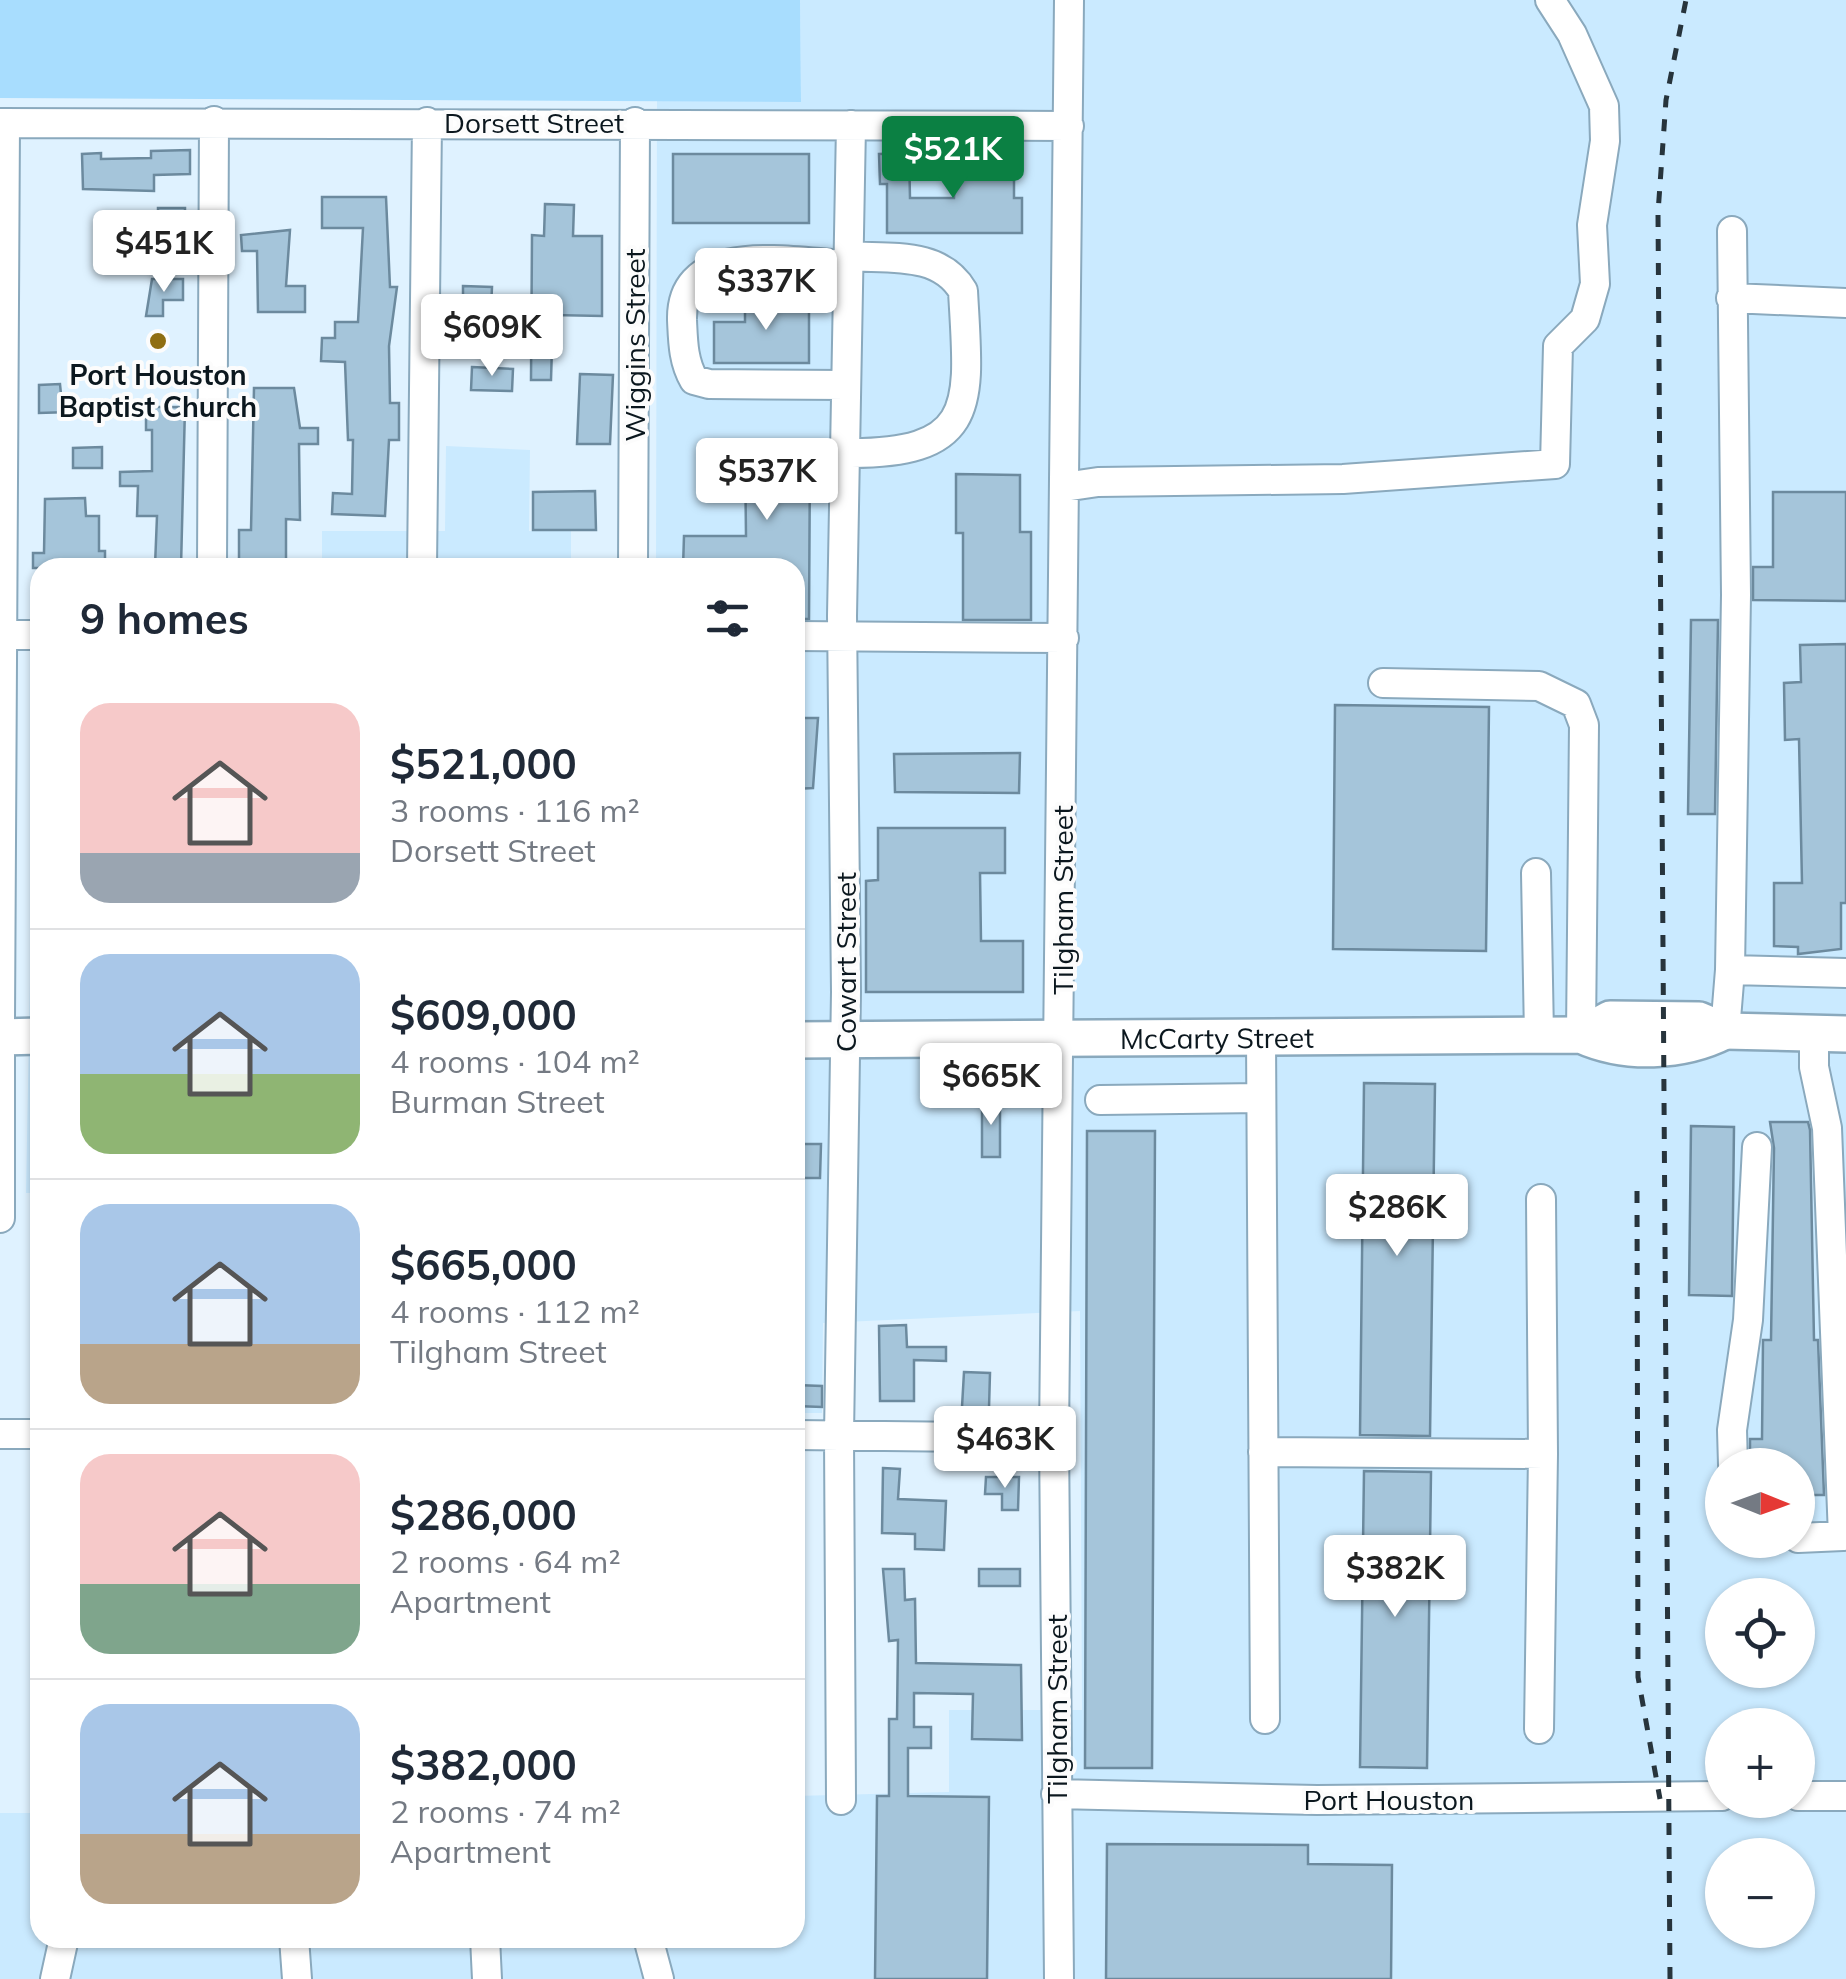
<!DOCTYPE html>
<html lang="en">
<head>
<meta charset="utf-8">
<style>
	:root { --surface:#fff; --page:#f6f6f7; --text:#1f2937; --muted:#747a83; --line:#e0e1e3; --accent:#0b8043 }
	body { margin:0; font-family:Mulish,sans-serif; background:var(--page); color:var(--text); height:100vh; display:flex; flex-direction:column; font-size:38px; white-space:nowrap }
	* { box-sizing:border-box; margin:0 }
	p { font-size:32px; color:var(--muted) }
	.icon { flex:none; width:55px; height:55px; fill:none; stroke:currentColor; stroke-width:2; stroke-linecap:round; stroke-linejoin:round }
	.map { position:relative; flex:1; overflow:hidden }
	.side { position:absolute; left:30px; top:558px; width:775px; height:1390px; display:flex; flex-direction:column; background:var(--surface); border-radius:30px; box-shadow:0 2px 8px #0004 }
	.side>* { flex:none }
	.needle { width:65px; rotate:91deg }
	.controls { position:absolute; left:1705px; top:1448px; display:grid; gap:20px }
	.controls a { display:grid; place-items:center; width:110px; height:110px; border-radius:50%; background:var(--surface); box-shadow:0 2px 8px #0004; font-size:50px }
	.price { position:absolute; translate:-50% -85px; padding:0 22px; border-radius:10px; background:#fff; color:#222; font-size:32px; line-height:65px; filter:drop-shadow(0 2px 5px #0008) }
	.price::after { content:''; position:absolute; left:50%; top:60px; width:30px; height:22px; margin-left:-15px; background:inherit; clip-path:polygon(0 0,100% 0,50% 100%) }
	.price.on { background:var(--accent); color:#fff }
	ul { padding:0; list-style:none }
	li { display:flex; align-items:center; gap:30px; height:250px; padding:0 50px }
	li+li { border-top:2px solid var(--line) }
	li span { display:grid; place-items:center; flex:none; width:280px; height:200px; border-radius:30px; color:#555 }
	li>.icon { margin-inline-start:auto }
	span .icon { width:120px; height:120px; fill:#fffc; stroke-width:1 }
	li b { font-size:42px }
	h2 { display:flex; justify-content:space-between; align-items:center; height:120px; padding:0 50px; font-size:42px }
	.map>svg:first-child { display:block }
	.built { fill:#caeaff; fill-rule:evenodd }
	.green { fill:#a8ddfe }
	.building { fill:#a5c5da; stroke:#6c8a9e; stroke-width:2.5 }
	.lines { fill:none; stroke-linecap:round; stroke-linejoin:round }
	.minor-casing { stroke:#8aa9bd; stroke-width:32 }
	.major-casing { stroke:#8aa9bd; stroke-width:40 }
	.minor { stroke:#fff; stroke-width:28 }
	.major { stroke:#fff; stroke-width:35 }
	.rail { stroke:#27343c; stroke-width:5; stroke-dasharray:12 12; stroke-linecap:butt }
	.poi-dot { fill:#8f6e12; stroke:#fcfcfc; stroke-width:4 }
	.labels { text-anchor:middle; dominant-baseline:central; stroke-width:8; stroke-linejoin:round; paint-order:stroke }
	.street-label { font-size:28px; fill:#0b171e; stroke:#fcfcfc }
	.poi-label { font-size:28px; font-weight:bold; fill:#0b171e; stroke:#fcfcfc }
</style>
</head>
<body>
<div class="map">
<svg width="1846" height="1979" viewBox="0 0 1846 1979">
	<rect width="100%" height="100%" fill="#dff2ff"/>
	<path class="built" d="M 800,0 L 1846,0 L 1846,1979 L 0,1979 L 0,1813 L 40,1813 L 40,1938 L 795,1938 L 795,1796 L 949,1792 L 949,1710 L 1082,1710 L 1080,1311 L 823,1323 L 822,1413 L 795,1413 L 795,568 L 656,567 L 657,101 L 801,101 ZM 1722,1465 L 1798,1465 L 1798,1540 L 1722,1540 ZM 1722,1595 L 1798,1595 L 1798,1670 L 1722,1670 ZM 1722,1725 L 1798,1725 L 1798,1800 L 1722,1800 ZM 1722,1855 L 1798,1855 L 1798,1930 L 1722,1930 Z
		M 446,446 L 530,450 L 529,531 L 571,530 L 571,567 L 322,568 L 322,531 L 445,531 Z
		M 32,876 L 40,876 L 40,1193 L 26,1193 Z"/>
	<path class="green" d="M 0,0 L 800,0 L 801,102 L 0,98 Z"/>
	<path class="building" d="M 190,150 L 190,174 L 154,175 L 154,191 L 83,189 L 82,154 L 101,153 L 101,159 L 151,158 L 151,151 Z
		M 909,153 L 910,198 L 954,198 L 955,174 L 986,175 L 986,157 L 1014,157 L 1014,198 L 1022,198 L 1022,233 L 887,233 L 887,184 L 880,184 L 879,154 Z
		M 673,154 L 809,154 L 809,223 L 673,223 Z
		M 322,197 L 386,197 L 390,287 L 397,287 L 389,346 L 390,403 L 399,403 L 399,440 L 389,440 L 385,516 L 332,514 L 333,493 L 352,494 L 353,440 L 348,440 L 345,362 L 321,361 L 322,338 L 335,338 L 335,322 L 358,322 L 363,228 L 322,228 Z
		M 545,204 L 574,205 L 573,236 L 602,236 L 602,316 L 553,315 L 551,380 L 531,380 L 532,235 L 544,236 Z
		M 158,208 L 185,208 L 185,229 L 158,230 Z
		M 290,230 L 286,286 L 305,286 L 305,312 L 258,312 L 257,251 L 242,251 L 241,235 Z
		M 152,279 L 183,279 L 183,300 L 163,300 L 163,316 L 146,316 Z
		M 463,286 L 492,287 L 491,309 L 463,308 Z
		M 745,298 L 809,298 L 809,363 L 714,363 L 714,322 L 745,322 Z
		M 472,367 L 513,369 L 512,391 L 471,390 Z
		M 580,374 L 613,375 L 610,444 L 577,444 Z
		M 60,384 L 61,394 L 69,394 L 70,412 L 39,413 L 39,385 Z
		M 254,388 L 294,388 L 300,428 L 318,428 L 318,444 L 299,444 L 300,520 L 286,519 L 286,562 L 239,562 L 239,530 L 251,530 Z
		M 146,407 L 185,407 L 181,567 L 155,566 L 157,516 L 137,516 L 138,486 L 120,486 L 120,472 L 152,471 L 152,430 L 146,430 Z
		M 102,447 L 102,468 L 73,468 L 73,448 Z
		M 745,450 L 810,450 L 809,619 L 795,619 L 795,568 L 683,568 L 684,536 L 746,536 Z
		M 956,474 L 1020,475 L 1020,532 L 1031,532 L 1031,620 L 963,620 L 963,533 L 956,533 Z
		M 595,491 L 596,530 L 533,530 L 533,492 Z
		M 1773,492 L 1846,492 L 1846,601 L 1753,600 L 1753,567 L 1773,567 Z
		M 85,498 L 86,516 L 99,516 L 99,551 L 105,551 L 105,568 L 33,568 L 33,553 L 44,553 L 45,499 Z
		M 1691,620 L 1718,620 L 1715,814 L 1688,814 Z
		M 1846,644 L 1846,903 L 1841,903 L 1841,949 L 1798,954 L 1798,947 L 1774,946 L 1774,883 L 1802,883 L 1799,739 L 1785,740 L 1784,683 L 1801,682 L 1800,645 Z
		M 1335,705 L 1489,707 L 1486,951 L 1333,949 Z
		M 795,718 L 818,718 L 813,788 L 795,789 Z
		M 1020,753 L 1019,793 L 895,792 L 894,754 Z
		M 878,828 L 1005,828 L 1005,873 L 980,873 L 981,941 L 1023,941 L 1023,992 L 866,992 L 866,881 L 878,880 Z
		M 1364,1083 L 1435,1084 L 1430,1436 L 1360,1435 Z
		M 982,1100 L 1000,1100 L 1000,1157 L 982,1157 Z
		M 1770,1122 L 1808,1122 L 1810,1130 L 1814,1340 L 1818,1340 L 1824,1495 L 1798,1495 L 1798,1465 L 1750,1465 L 1750,1439 L 1762,1439 L 1763,1340 L 1771,1340 L 1774,1148 Z
		M 1691,1126 L 1734,1127 L 1732,1296 L 1689,1295 Z
		M 1087,1131 L 1155,1131 L 1152,1768 L 1085,1768 Z
		M 799,1144 L 821,1144 L 820,1178 L 799,1178 Z
		M 906,1325 L 907,1347 L 946,1347 L 946,1361 L 914,1360 L 914,1401 L 880,1401 L 879,1326 Z
		M 964,1372 L 990,1373 L 989,1408 L 962,1407 Z
		M 795,1385 L 822,1386 L 822,1407 L 795,1406 Z
		M 883,1468 L 900,1469 L 898,1499 L 946,1501 L 944,1550 L 915,1549 L 915,1534 L 882,1533 Z
		M 1364,1471 L 1431,1472 L 1427,1768 L 1360,1767 Z
		M 986,1477 L 1019,1477 L 1018,1510 L 1002,1510 L 1002,1494 L 985,1494 Z
		M 883,1569 L 904,1569 L 905,1600 L 915,1599 L 916,1663 L 1021,1665 L 1022,1740 L 972,1739 L 973,1694 L 914,1693 L 914,1727 L 931,1727 L 931,1748 L 908,1748 L 908,1796 L 989,1797 L 987,1979 L 875,1979 L 877,1796 L 889,1796 L 889,1719 L 897,1719 L 898,1640 L 889,1641 Z
		M 979,1569 L 1020,1569 L 1020,1586 L 979,1586 Z
		M 1107,1844 L 1308,1845 L 1308,1864 L 1392,1865 L 1391,1979 L 1106,1979 Z"/>
	<g class="lines">
		<g class="minor-casing">
			<path id="minor" d="M 0,123 L 1069,126
				M 1731,298 L 1846,303
				M 846,385 L 709,384 L 694,380 C 683,361 683,341 682,320 C 680,238 794,263 848,265
				M 845,453 C 981,455 969,402 963,291 C 940,251 889,259 848,256
				M 1064,487 L 1098,482 L 1343,479 L 1555,464 L 1558,346 L 1585,319 L 1595,284 L 1592,225 L 1605,141 L 1604,106 L 1572,34 L 1550,0
				M 212,568 L 214,121
				M 422,568 L 427,122
				M 633,568 L 635,122
				M 0,635 L 40,635
				M 795,636 L 1064,638
				M 1383,683 L 1539,686 L 1576,704 L 1584,725 L 1581,1035
				M 1536,873 L 1539,1035
				M 1730,970 L 1736,595 L 1732,231
				M 0,1021 L 5,123
				M 1725,1031 L 1730,970 L 1846,973
				M 1261,1037 L 1265,1719
				M 0,1055 L 0,1218
				M 1100,1100 L 1261,1098
				M 1541,1199 L 1543,1454
				M 0,1434 L 40,1434
				M 795,1435 L 1054,1438
				M 1263,1452 L 1543,1454 L 1539,1729
				M 1733,1465 L 1732,1430 L 1748,1320 L 1757,1147
				M 1798,1538 L 1843,1536 L 1827,1128 L 1814,1067 L 1814,1034
				M 1056,1794 L 1317,1800 L 1722,1796
				M 1798,1796 L 1846,1796
				M 841,1800 L 839,1435 L 846,992 L 842,616 L 851,125
				M 294,1938 L 297,1979
				M 485,1938 L 487,1979
				M 648,1938 L 659,1979
				M 55,1979 L 64,1938
				M 1059,1979 L 1054,1438 L 1069,0"/>
		</g>
		<g class="major-casing">
			<g id="major">
				<path d="M 1581,1035 L 1610,1019 L 1699,1020 L 1725,1031 L 1846,1034"/>
				<path d="M 0,1037 L 40,1036"/>
				<path id="s1" d="M 795,1040 L 1581,1035 C 1625,1055 1682,1053 1725,1031"/>
			</g>
		</g>
		<use href="#minor" class="minor"/>
		<use href="#major" class="major"/>
		<path class="rail" d="M 1637,1191 L 1638,1677 L 1660,1799
			M 1670,1979 L 1658,213 L 1666,100 L 1686,0"/>
	</g>
	<circle class="poi-dot" cx="158" cy="341" r="10"/>
	<g class="labels">
		<g class="street-label">
			<text x="534" y="122">Dorsett Street</text>
			<text transform="translate(634 345) rotate(-90)">Wiggins Street</text>
			<text transform="translate(1062 900) rotate(-90)">Tilgham Street</text>
			<text transform="translate(845 962) rotate(-90)">Cowart Street</text>
			<text stroke="none"><textPath href="#s1" startOffset="422">McCarty Street</textPath></text>
			<text transform="translate(1056 1709) rotate(-90)">Tilgham Street</text>
			<text x="1389" y="1799">Port Houston</text>
		</g>
		<g class="poi-label">
			<text x="158" y="374">Port Houston<tspan x="158" dy="32">Baptist Church</tspan></text>
		</g>
	</g>
</svg>
<div class="controls">
<a><svg class="needle" viewBox="-14 -14 28 28"><path d="M0-13l5 13h-10z" fill="#e53935"/><path d="M0 13l5-13h-10z" fill="#747a83"/></svg></a>
<a><svg class="icon" aria-label="locate" viewBox="0 0 24 24"><circle cx="12" cy="12" r="6"/><path d="M12 2v4M12 18v4M2 12h4M18 12h4"/></svg></a>
<a>+</a>
<a>−</a>
</div>
<b class="price on" style="left:953px;top:201px">$521K</b>
<b class="price" style="left:164px;top:295px">$451K</b>
<b class="price" style="left:766px;top:333px">$337K</b>
<b class="price" style="left:492px;top:379px">$609K</b>
<b class="price" style="left:767px;top:523px">$537K</b>
<b class="price" style="left:991px;top:1128px">$665K</b>
<b class="price" style="left:1397px;top:1259px">$286K</b>
<b class="price" style="left:1005px;top:1491px">$463K</b>
<b class="price" style="left:1395px;top:1620px">$382K</b>
<section class="side">
<h2>9 homes<svg class="icon" aria-label="filters" viewBox="0 0 24 24"><path d="M4 7h16M4 17h16"/><circle cx="9" cy="7" r="2"/><circle cx="15" cy="17" r="2"/></svg></h2>
<ul>
<li><span style="background:linear-gradient(#f6c9c9 75%,#9aa5b1 0)"><svg class="icon" aria-label="home" viewBox="0 0 24 24"><path d="M3 11l9-7 9 7M6 9v11h12V9"/></svg></span><div><b>$521,000</b><p>3 rooms · 116 m²</p><p>Dorsett Street</p></div></li>
<li><span style="background:linear-gradient(#a9c7e8 60%,#8fb573 0)"><svg class="icon" aria-label="home" viewBox="0 0 24 24"><path d="M3 11l9-7 9 7M6 9v11h12V9"/></svg></span><div><b>$609,000</b><p>4 rooms · 104 m²</p><p>Burman Street</p></div></li>
<li><span style="background:linear-gradient(#a9c7e8 70%,#b9a48a 0)"><svg class="icon" aria-label="home" viewBox="0 0 24 24"><path d="M3 11l9-7 9 7M6 9v11h12V9"/></svg></span><div><b>$665,000</b><p>4 rooms · 112 m²</p><p>Tilgham Street</p></div></li>
<li><span style="background:linear-gradient(#f6c9c9 65%,#7fa58c 0)"><svg class="icon" aria-label="home" viewBox="0 0 24 24"><path d="M3 11l9-7 9 7M6 9v11h12V9"/></svg></span><div><b>$286,000</b><p>2 rooms · 64 m²</p><p>Apartment</p></div></li>
<li><span style="background:linear-gradient(#a9c7e8 65%,#b9a48a 0)"><svg class="icon" aria-label="home" viewBox="0 0 24 24"><path d="M3 11l9-7 9 7M6 9v11h12V9"/></svg></span><div><b>$382,000</b><p>2 rooms · 74 m²</p><p>Apartment</p></div></li>
</ul>
</section>
</div>
</body>
</html>
